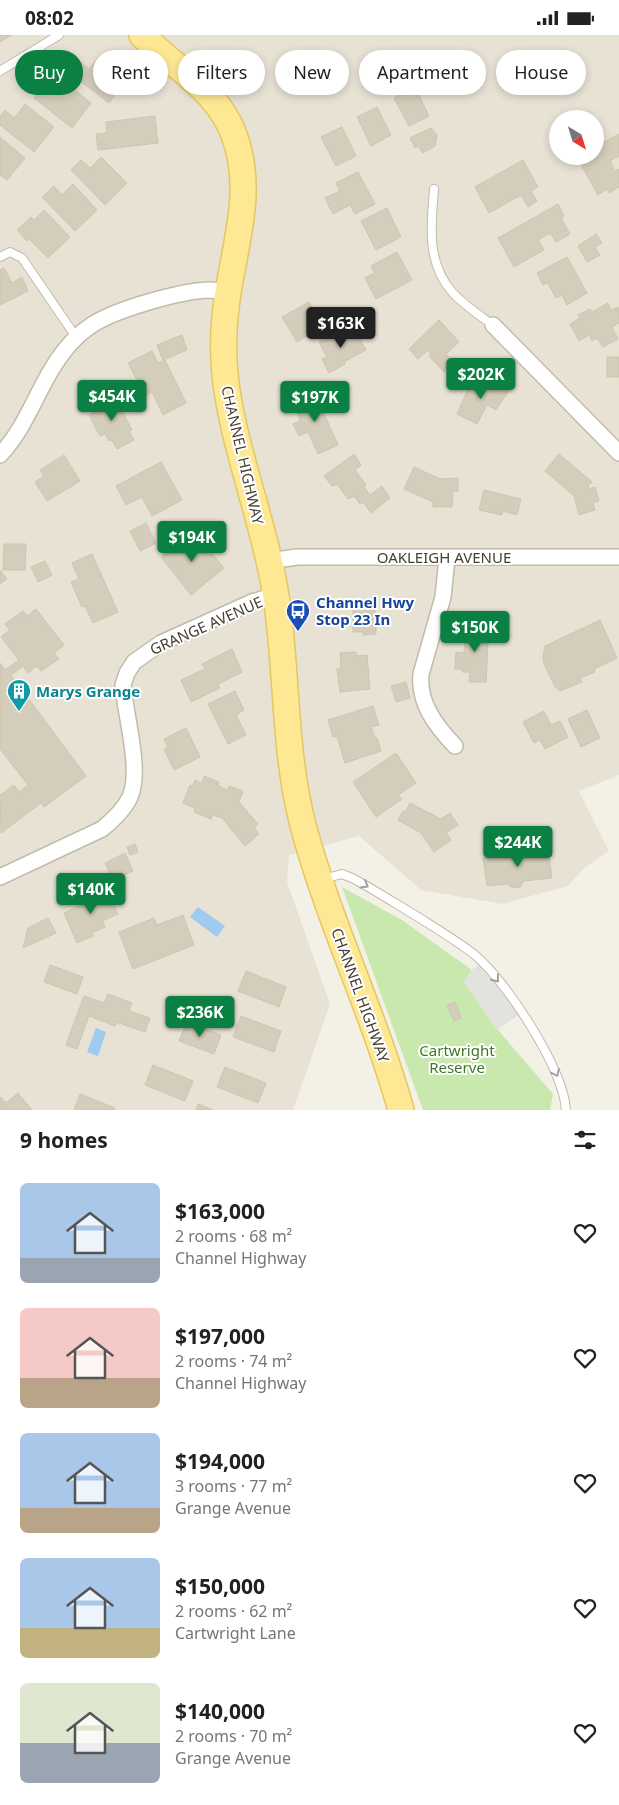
<!DOCTYPE html>
<html lang="en">
<head>
<meta charset="utf-8">
<style>
	:root { --surface:#fff; --page:#f2f2f2; --text:#222; --muted:#767676; --accent:#0b8043 }
	body { margin:0; font-family:"Noto Sans",sans-serif; background:var(--page); color:var(--text); height:100vh; display:flex; flex-direction:column; font-size:19px; white-space:nowrap }
	* { box-sizing:border-box; margin:0 }
	p { font-size:16px; color:var(--muted) }
	.icon { flex:none; width:28px; height:28px; fill:none; stroke:currentColor; stroke-width:2; stroke-linecap:round; stroke-linejoin:round }
	.map { position:relative; height:1075px; overflow:hidden }
	.drawer { display:flex; flex-direction:column; background:var(--surface); flex:1 }
	.drawer>* { flex:none }
	.banner { position:absolute; left:15px; top:15px; width:590px; height:45px; display:flex; gap:10px }
	.needle { width:32px; rotate:142deg }
	.fabs { position:absolute; left:549px; top:75px; display:grid; gap:10px }
	.fabs a { display:grid; place-items:center; width:55px; height:55px; border-radius:50%; background:var(--surface); box-shadow:0 2px 8px #0003; font-size:25px }
	.price { position:absolute; translate:-50% -42px; padding:0 11px; border-radius:5px; background:var(--accent); color:#fff; font-size:16px; line-height:32px; filter:drop-shadow(0 1px 2px #0008) }
	.price::after { content:''; position:absolute; left:50%; top:30px; width:15px; height:11px; margin-left:-8px; background:inherit; clip-path:polygon(0 0,100% 0,50% 100%) }
	.price.selected { background:#222; color:#fff }
	ul { padding:0; list-style:none }
	li { display:flex; align-items:center; gap:15px; height:125px; padding:0 20px }
	li span { display:grid; place-items:center; flex:none; width:140px; height:100px; border-radius:8px; color:#555 }
	li>.icon { margin-inline-start:auto }
	span .icon { width:60px; height:60px; fill:#fffc; stroke-width:1 }
	li b { font-size:21px }
	h2 { display:flex; justify-content:space-between; align-items:center; height:60px; padding:0 20px; font-size:21px }
	.pill { padding:0 18px; border-radius:22px; background:var(--surface); box-shadow:0 2px 8px #0003; font-size:18px; line-height:45px }
	.pill.selected { background:var(--accent); color:#fff }
	.status { display:flex; justify-content:space-between; align-items:center; height:35px; padding:0 25px; background:var(--surface); direction:ltr }
	.status svg { height:14px; fill:currentColor }
	.map>svg:first-child { display:block }
	.residential { fill:#e7e2d4; fill-rule:evenodd }
	.green { fill:#c9e8ae }
	.parking { fill:#e4e2de }
	.water { fill:#a1caf1 }
	.building { fill:#d5cdbb; stroke:#cfc5ae }
	.lines { fill:none; stroke-linecap:round; stroke-linejoin:round }
	.service-casing { stroke:#c1bbab; stroke-width:10 }
	.minor-casing { stroke:#c1bbab; stroke-width:18 }
	.primary-casing { stroke:#e4c763; stroke-width:28 }
	.service { stroke:#fff; stroke-width:8 }
	.minor { stroke:#fff; stroke-width:15 }
	.primary { stroke:#ffe893; stroke-width:25 }
	.oneway { stroke:#a2a09a }
	.labels { text-anchor:middle; dominant-baseline:central; stroke-width:4; stroke-linejoin:round; paint-order:stroke }
	.street-label { font-size:15px; fill:#464035; stroke:#fff }
	.transit-label { font-size:15px; font-weight:bold; fill:#164399; stroke:#fff; text-anchor:start }
	.culture-label { font-size:15px; font-weight:bold; fill:#0d838f; stroke:#fff; text-anchor:start }
	.park-label { font-size:15px; fill:#407828; stroke:#fff }
</style>
</head>
<body>
<div class="status"><b>08:02</b><svg viewBox="0 0 49 12"><path d="M0 12V9h3v3zM5 12V6h3v6zM10 12V3h3v9zM15 12V0h3v12zM26 1h20v11H26zM47 4h2v5h-2z"/></svg></div>
<div class="map">
<svg width="619" height="1075" viewBox="0 0 619 1075">
	<rect width="100%" height="100%" fill="#f3f0e6"/>
	<path class="residential" d="M 0,0 L 619,0 L 619,740 L 579,756 L 609,816 L 584,833 L 568,851 L 502,869 L 421,855 L 359,801 L 289,820 L 287,847 L 330,969 L 293,1075 L 0,1075 ZM 558,84 L 595,84 L 595,121 L 558,121 Z"/>
	<path class="green" d="M 342,852 L 402,885 L 472,935 L 464,947 L 498,995 L 553,1059 L 550,1075 L 423,1075 Z"/>
	<path class="parking" d="M 482,927 L 521,978 L 497,995 L 464,947 L 472,935 Z"/>
	<path class="water" d="M 198,872 L 225,891 L 217,902 L 190,882 Z
		M 96,993 L 106,997 L 98,1021 L 87,1017 Z"/>
	<path class="building" d="M 0,0 L 12,0 L 0,7 Z
		M 100,21 L 128,43 L 109,68 L 71,39 L 80,27 L 89,34 Z
		M 62,45 L 91,68 L 72,93 L 34,63 L 43,51 L 52,59 Z
		M 415,52 L 429,81 L 409,91 L 394,63 Z
		M 25,69 L 54,92 L 34,117 L 0,90 L 0,82 L 5,75 L 14,83 Z
		M 377,72 L 391,100 L 371,111 L 357,82 Z
		M 155,81 L 158,108 L 98,115 L 96,99 L 107,98 L 106,87 Z
		M 342,92 L 356,121 L 336,131 L 321,102 Z
		M 431,93 L 437,100 L 435,111 L 423,118 L 418,111 L 415,113 L 410,103 Z
		M 619,99 L 619,121 L 610,126 L 615,136 L 619,134 L 619,152 L 609,158 L 607,154 L 598,160 L 579,126 L 587,121 L 595,121 L 595,112 Z
		M 0,102 L 25,123 L 7,145 L 0,140 Z
		M 101,122 L 127,148 L 105,170 L 71,135 L 81,125 L 90,133 Z
		M 523,125 L 538,152 L 531,156 L 537,166 L 528,172 L 521,160 L 489,178 L 475,152 Z
		M 358,137 L 375,169 L 355,179 L 350,170 L 333,179 L 325,163 L 340,156 L 336,148 Z
		M 73,149 L 97,175 L 75,196 L 42,162 L 54,151 L 62,160 Z
		M 558,169 L 564,181 L 561,183 L 570,199 L 556,207 L 550,198 L 538,205 L 544,215 L 514,232 L 498,203 Z
		M 387,173 L 401,202 L 376,215 L 361,186 Z
		M 44,175 L 70,202 L 48,223 L 29,204 L 27,206 L 17,195 L 31,182 L 34,185 Z
		M 596,199 L 602,208 L 595,212 L 600,220 L 587,227 L 578,211 Z
		M 397,217 L 412,245 L 376,264 L 365,243 L 375,238 L 371,231 Z
		M 567,222 L 587,258 L 567,270 L 562,260 L 556,263 L 548,248 L 543,250 L 537,238 Z
		M 4,233 L 12,248 L 22,242 L 28,256 L 0,270 L 0,235 Z
		M 309,267 L 323,292 L 297,307 L 282,282 Z
		M 608,268 L 611,275 L 618,272 L 619,274 L 619,288 L 612,292 L 618,304 L 603,312 L 597,303 L 592,306 L 589,300 L 579,306 L 570,289 L 580,283 L 578,280 L 590,274 L 592,277 Z
		M 439,285 L 459,307 L 446,319 L 454,327 L 444,337 L 429,321 L 431,319 L 428,315 L 418,324 L 409,314 Z
		M 354,294 L 366,315 L 344,327 L 345,329 L 329,338 L 322,324 L 327,322 L 319,307 L 337,297 L 339,302 Z
		M 182,300 L 187,315 L 163,325 L 157,310 Z
		M 152,316 L 158,328 L 165,325 L 186,368 L 163,380 L 152,357 L 145,361 L 128,328 Z
		M 607,322 L 619,322 L 619,342 L 607,342 Z
		M 473,343 L 492,353 L 496,347 L 510,354 L 496,375 L 487,370 L 477,389 L 457,379 Z
		M 313,354 L 338,410 L 318,419 L 308,397 L 299,401 L 293,389 L 300,386 L 295,369 L 306,364 L 304,359 Z
		M 113,359 L 132,395 L 129,396 L 134,405 L 117,414 L 112,405 L 109,406 L 105,399 L 100,401 L 89,380 L 94,377 L 91,371 Z
		M 354,419 L 361,430 L 355,435 L 366,450 L 364,452 L 370,460 L 382,451 L 390,463 L 371,478 L 363,467 L 360,469 L 354,461 L 348,464 L 337,449 L 332,451 L 324,441 Z
		M 559,419 L 592,447 L 588,451 L 589,454 L 595,452 L 599,466 L 593,468 L 595,475 L 579,480 L 574,461 L 545,436 Z
		M 64,420 L 80,446 L 47,466 L 35,447 L 44,441 L 40,435 Z
		M 161,427 L 182,465 L 152,481 L 142,462 L 126,470 L 116,451 Z
		M 414,432 L 440,444 L 458,443 L 458,456 L 453,456 L 452,472 L 433,472 L 433,467 L 404,454 Z
		M 484,455 L 521,464 L 517,480 L 503,476 L 502,480 L 479,475 Z
		M 146,488 L 156,508 L 140,516 L 130,496 Z
		M 193,495 L 224,533 L 191,560 L 161,522 Z
		M 4,509 L 26,509 L 25,535 L 3,535 Z
		M 92,519 L 118,577 L 93,588 L 85,571 L 82,572 L 71,547 L 79,544 L 72,528 Z
		M 45,526 L 52,540 L 38,547 L 31,532 Z
		M 0,535 L 7,544 L 0,549 Z
		M 375,565 L 376,599 L 363,600 L 363,597 L 353,597 L 353,571 L 364,571 L 364,566 Z
		M 36,574 L 64,610 L 54,618 L 59,624 L 41,636 L 37,631 L 28,638 L 23,631 L 11,640 L 86,741 L 44,772 L 41,768 L 1,798 L 0,760 L 14,750 L 19,757 L 28,750 L 0,714 L 0,628 L 5,635 L 19,625 L 1,602 L 10,595 L 5,589 L 23,576 L 27,581 Z
		M 600,585 L 617,623 L 594,634 L 595,637 L 580,643 L 582,647 L 560,656 L 555,652 L 544,629 L 543,621 L 545,611 Z
		M 465,589 L 489,590 L 486,647 L 469,647 L 470,637 L 462,637 L 462,634 L 455,634 L 456,617 L 464,618 Z
		M 232,614 L 242,637 L 218,649 L 220,653 L 191,667 L 181,645 L 205,634 L 202,629 Z
		M 356,617 L 357,621 L 367,620 L 370,654 L 340,657 L 337,634 L 341,634 L 340,618 Z
		M 406,647 L 410,663 L 396,667 L 391,651 Z
		M 235,656 L 244,675 L 236,680 L 246,700 L 228,709 L 208,669 Z
		M 373,671 L 379,690 L 371,692 L 375,703 L 377,703 L 381,716 L 345,728 L 337,701 L 333,702 L 328,685 Z
		M 587,675 L 600,703 L 581,712 L 568,684 Z
		M 544,676 L 551,690 L 560,686 L 568,702 L 545,714 L 540,705 L 534,708 L 523,687 Z
		M 186,693 L 200,722 L 174,735 L 164,714 L 168,712 L 164,704 Z
		M 396,718 L 416,748 L 398,760 L 402,764 L 376,782 L 353,747 Z
		M 204,741 L 219,747 L 218,751 L 228,755 L 229,751 L 243,756 L 239,767 L 258,789 L 254,793 L 259,799 L 245,811 L 222,783 L 213,780 L 211,784 L 194,777 L 195,773 L 183,768 L 190,750 L 193,751 L 195,745 L 202,748 Z
		M 410,768 L 441,784 L 450,778 L 458,790 L 446,798 L 451,805 L 434,817 L 421,798 L 398,785 L 403,776 L 405,777 Z
		M 135,809 L 138,817 L 130,820 L 127,812 Z
		M 548,814 L 552,843 L 524,846 L 520,852 L 513,853 L 507,849 L 487,851 L 483,823 Z
		M 125,818 L 133,836 L 113,845 L 105,828 Z
		M 106,852 L 118,879 L 102,886 L 105,892 L 92,898 L 93,901 L 77,908 L 64,878 L 92,865 L 89,859 Z
		M 183,880 L 194,910 L 133,934 L 119,897 L 154,883 L 157,890 Z
		M 48,883 L 56,898 L 23,913 L 28,893 Z
		M 50,930 L 83,942 L 77,959 L 44,947 Z
		M 246,936 L 286,952 L 279,972 L 238,956 Z
		M 108,959 L 132,968 L 129,976 L 150,983 L 145,997 L 116,987 L 115,991 L 89,981 L 77,1014 L 66,1010 L 84,961 L 104,968 Z
		M 455,967 L 461,983 L 454,986 L 447,970 Z
		M 241,981 L 281,996 L 274,1017 L 233,1002 Z
		M 187,987 L 221,1000 L 214,1019 L 179,1006 Z
		M 153,1030 L 193,1046 L 185,1066 L 145,1050 Z
		M 225,1032 L 266,1048 L 258,1068 L 217,1052 Z
		M 18,1058 L 32,1075 L 0,1075 L 0,1063 L 1,1062 L 6,1068 Z
		M 80,1059 L 115,1073 L 114,1075 L 74,1075 Z
		M 198,1069 L 213,1075 L 196,1075 Z"/>
	<g class="lines">
		<g class="service-casing">
			<path id="service" d="M 0,36 L 59,0
				M 434,154 C 431,191 426,228 453,258 C 464,270 479,280 493,290
				M 0,222 L 10,217 L 22,223 L 76,302
				M 323,844 L 342,839 L 352,843 C 375,855 396,869 418,882 C 437,894 457,906 475,920 C 507,947 563,1033 566,1075"/>
		</g>
		<g class="minor-casing">
			<path id="minor" d="M 493,290 L 619,418
				M 0,420 C 24,395 35,361 53,332 C 63,316 74,302 89,292 C 112,275 180,256 209,255 C 215,255 222,256 228,257
				M 447,523 L 443,562 L 421,639 C 418,668 436,691 455,711
				M 269,526 L 297,522 L 619,522
				M 0,842 L 102,794 C 113,785 124,775 130,762 C 142,735 125,680 123,650 L 127,638 L 134,627 L 161,608 L 252,567 L 276,560"/>
		</g>
		<g class="primary-casing">
			<path id="primary" d="M 142,0 C 174,33 218,55 234,100 C 254,153 236,205 228,258 C 223,289 222,318 226,349 C 236,421 265,490 276,561 C 288,639 283,716 304,794 C 330,889 374,979 401,1075"/>
		</g>
		<use href="#service" class="service"/>
		<use href="#minor" class="minor"/>
		<use href="#primary" class="primary"/>
	</g>
	<defs><path id="oneway-chevron" d="M-2-3.5L2.5 0L-2 3.5" fill="none" stroke-width="1.6" stroke-linecap="round" stroke-linejoin="round" transform="scale(1.25)"/></defs>
	<g class="oneway">
		<use href="#oneway-chevron" transform="translate(365 850) rotate(30)"/>
		<use href="#oneway-chevron" transform="translate(496 944) rotate(52)"/>
		<use href="#oneway-chevron" transform="translate(556 1038) rotate(65)"/>
	</g>
	<defs>
		<g id="bus-pin" transform="scale(1.25)"><path d="M0 17L-7.5 6A9.5 9.5 0 1 1 7.5 6Z" fill="#1a4fb4" stroke="#fff"/><path d="M-5-6H5V4H4V6H2V4H-2V6H-4V4H-5ZM-3.5-4V0h7V-4ZM-3.5 1.2v1.5H-2V1.2ZM2 1.2v1.5H3.5V1.2Z" fill="#fff"/></g>
		<g id="building-pin" transform="scale(1.25)"><path d="M0 17L-7.5 6A9.5 9.5 0 1 1 7.5 6Z" fill="#0f9aa8" stroke="#fff"/><path d="M-4-6H4V6H1V3H-1V6H-4ZM-2.5-4.3h1.7v1.8h-1.7ZM.8-4.3h1.7v1.8H.8ZM-2.5-1h1.7V.8h-1.7ZM.8-1h1.7V.8H.8Z" fill="#fff"/></g>
	</defs>
	<g fill-rule="evenodd">
		<use href="#bus-pin" x="298" y="576"/>
		<use href="#building-pin" x="19" y="656"/>
	</g>
	<g class="labels">
		<g class="street-label">
			<text transform="translate(243 420) rotate(77)">CHANNEL HIGHWAY</text>
			<text x="444" y="522">OAKLEIGH AVENUE</text>
			<text transform="translate(206 590) rotate(-24)">GRANGE AVENUE</text>
			<text transform="translate(361 960) rotate(70)">CHANNEL HIGHWAY</text>
		</g>
		<g class="transit-label">
			<text x="316" y="567">Channel Hwy<tspan x="316" dy="17">Stop 23 In</tspan></text>
		</g>
		<g class="culture-label">
			<text x="36" y="656">Marys Grange</text>
		</g>
		<g class="park-label">
			<text x="457" y="1015">Cartwright<tspan x="457" dy="17">Reserve</tspan></text>
		</g>
	</g>
</svg>
<div class="fabs">
<a><svg class="needle" viewBox="-14 -14 28 28"><path d="M0-13l5 13h-10z" fill="#e53935"/><path d="M0 13l5-13h-10z" fill="#767676"/></svg></a>
</div>
<b class="price selected" style="left:341px;top:314px">$163K</b>
<b class="price" style="left:481px;top:365px">$202K</b>
<b class="price" style="left:112px;top:387px">$454K</b>
<b class="price" style="left:315px;top:388px">$197K</b>
<b class="price" style="left:192px;top:528px">$194K</b>
<b class="price" style="left:475px;top:618px">$150K</b>
<b class="price" style="left:518px;top:833px">$244K</b>
<b class="price" style="left:91px;top:880px">$140K</b>
<b class="price" style="left:200px;top:1003px">$236K</b>
<div class="banner">
<a class="pill selected">Buy</a>
<a class="pill">Rent</a>
<a class="pill">Filters</a>
<a class="pill">New</a>
<a class="pill">Apartment</a>
<a class="pill">House</a>
</div>
</div>
<section class="drawer">
<h2>9 homes<svg class="icon" aria-label="filters" viewBox="0 0 24 24"><path d="M4 7h16M4 17h16"/><circle cx="9" cy="7" r="2"/><circle cx="15" cy="17" r="2"/></svg></h2>
<ul>
<li><span style="background:linear-gradient(#a9c7e8 75%,#9aa5b1 0)"><svg class="icon" aria-label="home" viewBox="0 0 24 24"><path d="M3 11l9-7 9 7M6 9v11h12V9"/></svg></span><div><b>$163,000</b><p>2 rooms · 68 m²</p><p>Channel Highway</p></div><svg class="icon" aria-label="heart" viewBox="0 0 24 24"><path d="M12 20l-8-8c-3-5 5-10 8-4 3-6 11-1 8 4z"/></svg></li>
<li><span style="background:linear-gradient(#f6c9c9 70%,#b9a48a 0)"><svg class="icon" aria-label="home" viewBox="0 0 24 24"><path d="M3 11l9-7 9 7M6 9v11h12V9"/></svg></span><div><b>$197,000</b><p>2 rooms · 74 m²</p><p>Channel Highway</p></div><svg class="icon" aria-label="heart" viewBox="0 0 24 24"><path d="M12 20l-8-8c-3-5 5-10 8-4 3-6 11-1 8 4z"/></svg></li>
<li><span style="background:linear-gradient(#a9c7e8 75%,#b9a48a 0)"><svg class="icon" aria-label="home" viewBox="0 0 24 24"><path d="M3 11l9-7 9 7M6 9v11h12V9"/></svg></span><div><b>$194,000</b><p>3 rooms · 77 m²</p><p>Grange Avenue</p></div><svg class="icon" aria-label="heart" viewBox="0 0 24 24"><path d="M12 20l-8-8c-3-5 5-10 8-4 3-6 11-1 8 4z"/></svg></li>
<li><span style="background:linear-gradient(#a9c7e8 70%,#c2b280 0)"><svg class="icon" aria-label="home" viewBox="0 0 24 24"><path d="M3 11l9-7 9 7M6 9v11h12V9"/></svg></span><div><b>$150,000</b><p>2 rooms · 62 m²</p><p>Cartwright Lane</p></div><svg class="icon" aria-label="heart" viewBox="0 0 24 24"><path d="M12 20l-8-8c-3-5 5-10 8-4 3-6 11-1 8 4z"/></svg></li>
<li><span style="background:linear-gradient(#dfe7d0 60%,#9aa5b1 0)"><svg class="icon" aria-label="home" viewBox="0 0 24 24"><path d="M3 11l9-7 9 7M6 9v11h12V9"/></svg></span><div><b>$140,000</b><p>2 rooms · 70 m²</p><p>Grange Avenue</p></div><svg class="icon" aria-label="heart" viewBox="0 0 24 24"><path d="M12 20l-8-8c-3-5 5-10 8-4 3-6 11-1 8 4z"/></svg></li>
</ul>
</section>
</body>
</html>
